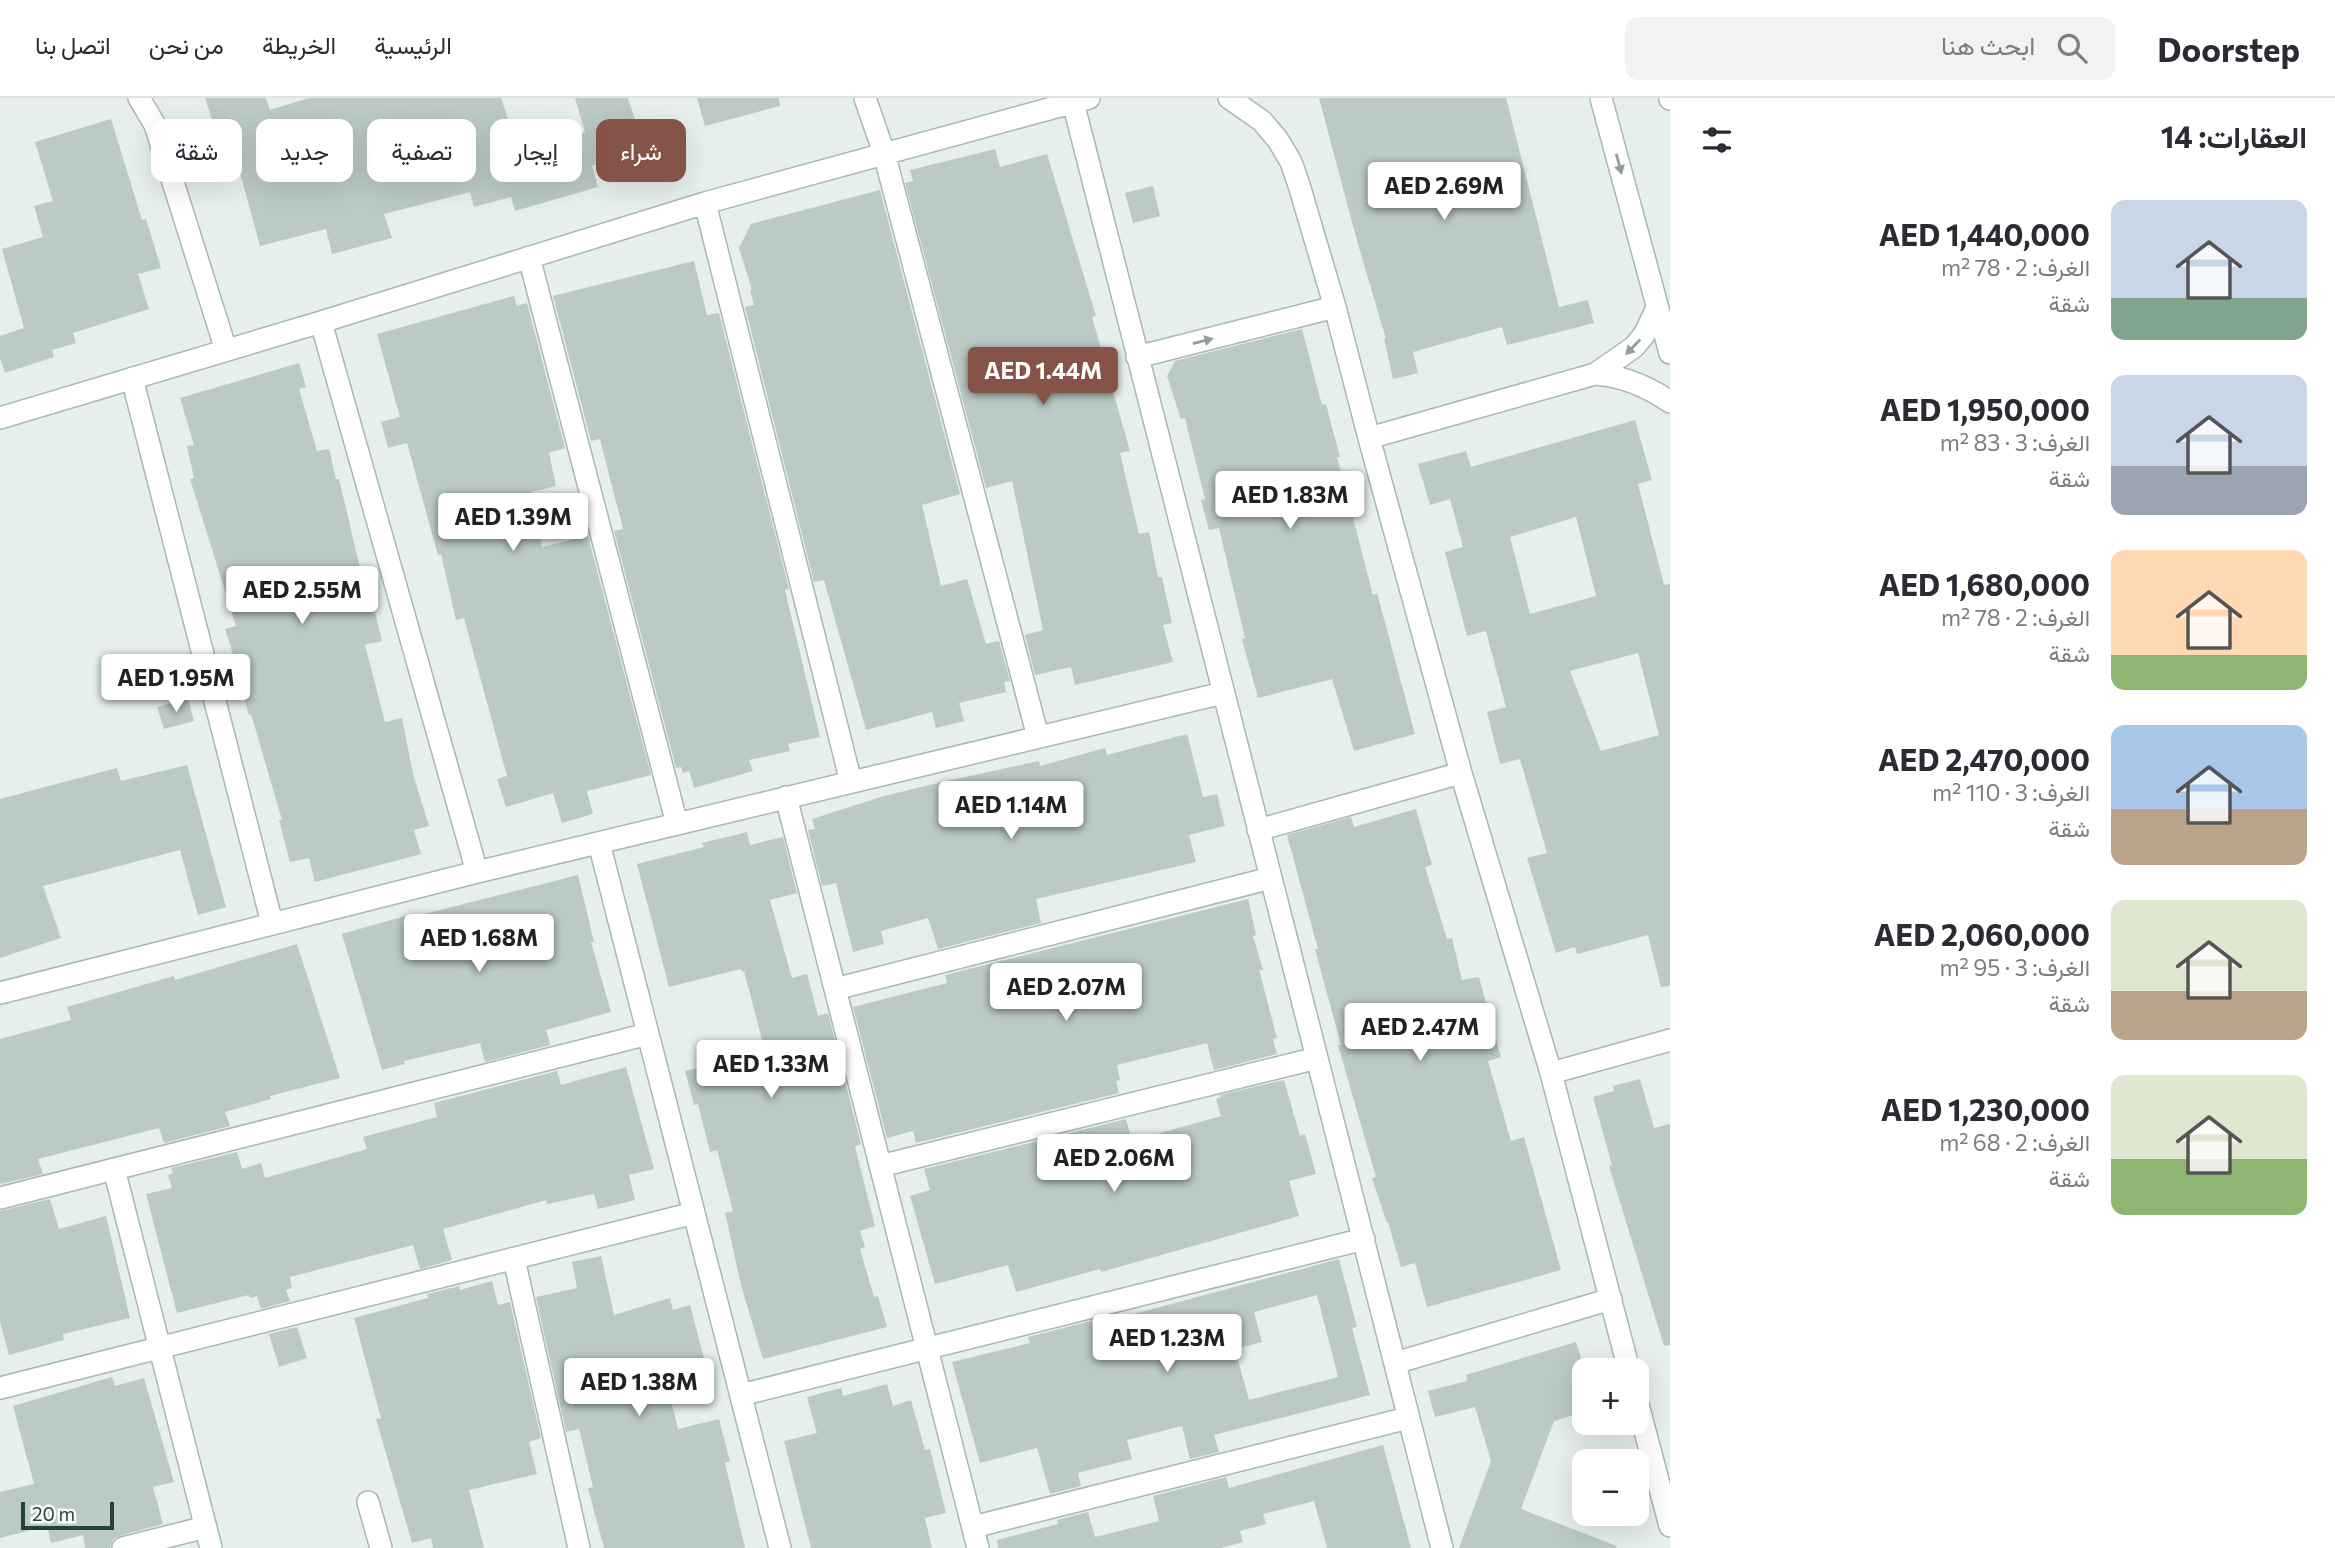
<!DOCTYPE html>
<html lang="ar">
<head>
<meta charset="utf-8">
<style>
	:root { --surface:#fff; --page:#f2f2f3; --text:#2b2b33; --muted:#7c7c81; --line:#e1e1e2; --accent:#855347 }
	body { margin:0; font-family:Commissioner,Vazirmatn,sans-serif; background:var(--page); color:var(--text); direction:rtl; height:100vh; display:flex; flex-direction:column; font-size:26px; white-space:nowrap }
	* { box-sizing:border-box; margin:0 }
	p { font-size:23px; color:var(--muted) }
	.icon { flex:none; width:38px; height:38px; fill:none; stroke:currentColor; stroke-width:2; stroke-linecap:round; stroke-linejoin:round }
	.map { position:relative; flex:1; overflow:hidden; direction:ltr }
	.sheet { display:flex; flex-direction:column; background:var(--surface); width:665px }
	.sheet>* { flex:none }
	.top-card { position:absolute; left:21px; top:21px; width:665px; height:63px; direction:rtl; display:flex; gap:14px }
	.fabs { position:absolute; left:1572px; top:1260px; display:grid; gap:14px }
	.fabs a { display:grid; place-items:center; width:77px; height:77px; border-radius:14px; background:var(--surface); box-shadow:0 7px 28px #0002; font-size:35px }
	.scale { position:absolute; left:21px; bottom:18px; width:93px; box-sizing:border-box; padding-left:7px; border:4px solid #24423a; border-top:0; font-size:19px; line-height:24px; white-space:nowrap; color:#24423a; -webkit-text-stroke:5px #f7fbf9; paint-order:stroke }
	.price { position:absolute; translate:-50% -60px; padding:0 16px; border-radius:7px; background:#fff; color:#222; font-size:23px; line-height:46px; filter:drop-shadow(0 2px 4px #0008) }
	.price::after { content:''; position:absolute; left:50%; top:42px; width:21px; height:16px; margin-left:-10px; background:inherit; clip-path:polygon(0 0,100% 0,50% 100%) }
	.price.selected { background:var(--accent); color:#fff }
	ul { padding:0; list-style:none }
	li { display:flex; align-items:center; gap:21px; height:175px; padding:0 28px }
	li span { display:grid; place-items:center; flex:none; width:196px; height:140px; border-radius:14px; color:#555 }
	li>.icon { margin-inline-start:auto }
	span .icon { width:84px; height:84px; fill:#fffc; stroke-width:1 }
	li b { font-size:30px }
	h2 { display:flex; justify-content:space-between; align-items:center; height:84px; padding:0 28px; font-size:30px }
	.pill { padding:0 24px; border-radius:14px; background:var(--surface); box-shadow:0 7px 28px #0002; font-size:24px; line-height:63px }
	.pill.selected { background:var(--accent); color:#fff }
	header { display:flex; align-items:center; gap:42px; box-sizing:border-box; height:98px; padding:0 35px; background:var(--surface); border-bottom:2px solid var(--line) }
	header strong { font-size:33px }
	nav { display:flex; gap:38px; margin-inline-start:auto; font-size:24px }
	.search { width:490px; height:63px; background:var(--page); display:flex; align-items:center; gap:18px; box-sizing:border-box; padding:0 24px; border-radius:14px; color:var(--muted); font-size:26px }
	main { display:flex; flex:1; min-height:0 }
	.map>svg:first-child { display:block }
	.building { fill:#bbcac4; fill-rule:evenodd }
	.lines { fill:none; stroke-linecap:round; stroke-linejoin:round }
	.street-casing { stroke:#a8b8b2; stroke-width:24 }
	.secondary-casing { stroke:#a4bbb3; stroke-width:24 }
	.street { stroke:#fff; stroke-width:21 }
	.secondary { stroke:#fff; stroke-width:21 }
	.oneway { fill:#92a09c }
</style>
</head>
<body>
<header>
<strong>Doorstep</strong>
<div class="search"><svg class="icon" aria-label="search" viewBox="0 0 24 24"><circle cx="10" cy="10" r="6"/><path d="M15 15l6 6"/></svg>ابحث هنا</div>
<nav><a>الرئيسية</a><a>الخريطة</a><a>من نحن</a><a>اتصل بنا</a></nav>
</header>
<main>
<section class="sheet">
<h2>العقارات: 14<svg class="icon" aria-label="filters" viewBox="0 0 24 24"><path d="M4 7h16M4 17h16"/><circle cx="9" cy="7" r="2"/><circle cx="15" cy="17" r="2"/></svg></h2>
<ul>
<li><span style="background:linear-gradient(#c9d6e8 70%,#7fa58c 0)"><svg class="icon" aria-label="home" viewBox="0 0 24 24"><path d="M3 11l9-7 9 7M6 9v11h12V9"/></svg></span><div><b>AED 1,440,000</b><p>الغرف: 2 · 78 m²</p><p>شقة</p></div></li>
<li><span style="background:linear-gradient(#c9d6e8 65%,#9aa5b1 0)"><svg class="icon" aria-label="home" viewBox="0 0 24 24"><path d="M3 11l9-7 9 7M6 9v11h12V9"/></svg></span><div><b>AED 1,950,000</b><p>الغرف: 3 · 83 m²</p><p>شقة</p></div></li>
<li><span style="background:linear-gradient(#ffd9b3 75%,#8fb573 0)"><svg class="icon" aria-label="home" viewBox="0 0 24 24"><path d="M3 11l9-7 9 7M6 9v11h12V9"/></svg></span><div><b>AED 1,680,000</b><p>الغرف: 2 · 78 m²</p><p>شقة</p></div></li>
<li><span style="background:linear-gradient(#a9c7e8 60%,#b9a48a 0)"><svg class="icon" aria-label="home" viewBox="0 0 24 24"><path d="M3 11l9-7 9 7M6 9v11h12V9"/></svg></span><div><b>AED 2,470,000</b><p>الغرف: 3 · 110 m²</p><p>شقة</p></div></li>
<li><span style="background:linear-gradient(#dfe7d0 65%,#b9a48a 0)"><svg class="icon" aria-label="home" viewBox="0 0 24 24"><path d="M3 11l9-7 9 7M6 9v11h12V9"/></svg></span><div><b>AED 2,060,000</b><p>الغرف: 3 · 95 m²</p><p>شقة</p></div></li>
<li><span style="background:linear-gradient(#dfe7d0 60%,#8fb573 0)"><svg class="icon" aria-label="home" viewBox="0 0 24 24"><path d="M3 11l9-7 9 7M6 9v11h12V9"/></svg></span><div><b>AED 1,230,000</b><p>الغرف: 2 · 68 m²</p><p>شقة</p></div></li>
</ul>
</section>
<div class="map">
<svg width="1670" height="1450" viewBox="0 0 1670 1450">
	<rect width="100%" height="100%" fill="#e6efeb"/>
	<path class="building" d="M 205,0 L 266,0 L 270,12 L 309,0 L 501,0 L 519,55 L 585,34 L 575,0 L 628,0 L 645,52 L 592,68 L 598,89 L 515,113 L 511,99 L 474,109 L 470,94 L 384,116 L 392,140 L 332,156 L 326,131 L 260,148 L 235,56 L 224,59 Z
		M 697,0 L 779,0 L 780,8 L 705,28 Z
		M 1319,0 L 1506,0 L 1559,209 L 1588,202 L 1594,225 L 1507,247 L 1502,229 L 1413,254 L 1418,275 L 1393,281 L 1384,241 L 1386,241 L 1357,143 Z
		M 111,21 L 142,122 L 146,121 L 161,170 L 138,176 L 149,211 L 73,235 L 76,245 L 52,252 L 54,259 L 5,275 L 0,260 L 0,238 L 24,230 L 2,151 L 43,139 L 34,108 L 53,103 L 35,44 Z
		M 995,51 L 1000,69 L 1047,56 L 1096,218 L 1092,219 L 1130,353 L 1120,355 L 1139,436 L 1149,434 L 1158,479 L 1162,479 L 1172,525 L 1163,527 L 1173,564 L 1075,587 L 1071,569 L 1035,577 L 1025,537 L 1043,532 L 1012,383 L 986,390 L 905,85 L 913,83 L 910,72 Z
		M 1153,88 L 1160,118 L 1133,125 L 1125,95 Z
		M 880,92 L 960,396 L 922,407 L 941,488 L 967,481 L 986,546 L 999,543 L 1010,583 L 1004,584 L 1006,594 L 959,605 L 964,623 L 936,630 L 932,614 L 866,632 L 824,482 L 814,484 L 745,209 L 754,207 L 750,192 L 752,192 L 739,150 L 751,126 Z
		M 694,163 L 707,217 L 719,215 L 789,491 L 785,492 L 820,639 L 788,646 L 790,653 L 749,662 L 753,673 L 694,690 L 689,673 L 683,675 L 681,669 L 676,670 L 614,433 L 623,431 L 600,341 L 591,343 L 553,198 Z
		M 514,198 L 517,208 L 527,205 L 565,350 L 549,355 L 556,388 L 531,394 L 542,449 L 588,438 L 651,677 L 587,693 L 593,716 L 562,725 L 553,695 L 506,709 L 497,681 L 507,678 L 464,520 L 456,522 L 441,456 L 438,457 L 407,345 L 388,350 L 381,324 L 400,319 L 377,236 Z
		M 1302,231 L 1322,307 L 1326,306 L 1340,359 L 1337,359 L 1373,497 L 1377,495 L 1415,636 L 1354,653 L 1332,581 L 1258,600 L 1242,541 L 1245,540 L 1219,430 L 1209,432 L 1201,402 L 1205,401 L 1185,320 L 1181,321 L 1167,278 L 1175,263 Z
		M 299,265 L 306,289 L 299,291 L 317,353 L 329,351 L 336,381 L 339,381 L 363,482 L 367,481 L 382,543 L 365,547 L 385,624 L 402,620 L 413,676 L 429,728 L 414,732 L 421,756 L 315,784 L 309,760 L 290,764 L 279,722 L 282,722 L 251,616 L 249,617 L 240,586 L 242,585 L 225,531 L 236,528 L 190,381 L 194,380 L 187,348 L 194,347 L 180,300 Z
		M 1635,322 L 1652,382 L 1638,386 L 1664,487 L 1670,486 L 1670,888 L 1661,889 L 1648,837 L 1577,856 L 1575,849 L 1556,855 L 1527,760 L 1547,755 L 1520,661 L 1500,666 L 1487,614 L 1506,609 L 1486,533 L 1467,538 L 1445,454 L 1463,449 L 1450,401 L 1430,407 L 1418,366 L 1466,353 L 1471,369 ZM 1576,419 L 1596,498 L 1530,516 L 1510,439 ZM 1638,555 L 1659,637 L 1601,653 L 1570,573 Z
		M 188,601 L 194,623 L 164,631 L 157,609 Z
		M 1187,636 L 1203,699 L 1217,696 L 1225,728 L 1189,737 L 1196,764 L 1036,801 L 1041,825 L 938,851 L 928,820 L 881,833 L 884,846 L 853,854 L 836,785 L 822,788 L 808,732 L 815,731 L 812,721 L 884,698 L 938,685 L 1039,663 L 1040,668 L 1105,650 L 1107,657 Z
		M 187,667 L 226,809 L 198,817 L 180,752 L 43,788 L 61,840 L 0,860 L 0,701 L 117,670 L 121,683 Z
		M 1416,711 L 1432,767 L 1425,769 L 1447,841 L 1452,840 L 1462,882 L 1479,879 L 1501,959 L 1488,963 L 1511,1043 L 1524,1039 L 1561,1172 L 1427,1209 L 1415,1165 L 1401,1169 L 1388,1124 L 1387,1125 L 1372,1080 L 1376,1079 L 1338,947 L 1341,947 L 1315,851 L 1318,851 L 1287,737 L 1351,719 L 1354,729 Z
		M 747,734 L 750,747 L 783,739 L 797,795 L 770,802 L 792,880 L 807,876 L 818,918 L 828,915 L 861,1046 L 855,1048 L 875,1128 L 860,1133 L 865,1149 L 860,1151 L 874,1199 L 878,1198 L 887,1229 L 763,1261 L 741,1187 L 725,1115 L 733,1113 L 717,1052 L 710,1054 L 698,1006 L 694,1007 L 685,973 L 765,953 L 744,873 L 742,874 L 741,871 L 669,889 L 637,766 L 704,749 L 702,745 Z
		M 578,777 L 594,844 L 591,844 L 611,914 L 546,932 L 550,947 L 485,964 L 480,945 L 404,963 L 405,966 L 382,972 L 342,836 L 405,818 L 405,821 Z
		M 1248,801 L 1256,837 L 1253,838 L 1263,872 L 1259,872 L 1277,940 L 1273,941 L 1277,956 L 1214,972 L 1207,945 L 1117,967 L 1120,982 L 1116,983 L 1119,995 L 916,1045 L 913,1033 L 887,1040 L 853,909 L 947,885 L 945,877 Z
		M 297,846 L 340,980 L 270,998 L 271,1001 L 225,1014 L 230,1028 L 164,1045 L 159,1030 L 38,1061 L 43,1076 L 0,1086 L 0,941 L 71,922 L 67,909 L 174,878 L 175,882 Z
		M 626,969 L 654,1071 L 629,1077 L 635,1102 L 598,1111 L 594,1096 L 547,1106 L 546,1102 L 443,1131 L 452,1162 L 420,1171 L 413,1147 L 290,1179 L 292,1190 L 286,1192 L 290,1203 L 261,1211 L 257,1198 L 250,1200 L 249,1197 L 177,1215 L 146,1096 L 172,1090 L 168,1077 L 173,1075 L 171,1070 L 237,1054 L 242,1071 L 261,1065 L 265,1080 L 367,1051 L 363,1039 L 437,1019 L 434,1005 L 557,973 L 561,987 Z
		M 1640,981 L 1654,1030 L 1670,1026 L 1670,1247 L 1664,1248 L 1609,1068 L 1612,1067 L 1593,999 L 1614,993 L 1613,988 Z
		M 1284,982 L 1300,1038 L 1305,1036 L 1316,1076 L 1289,1083 L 1299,1118 L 1101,1174 L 1100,1171 L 1016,1194 L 1008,1167 L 935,1186 L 910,1098 L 930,1092 L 924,1071 L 1126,1021 L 1132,1043 L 1221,1018 L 1216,1001 L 1221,999 L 1220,997 Z
		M 50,1101 L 59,1131 L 106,1118 L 130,1220 L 63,1236 L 64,1242 L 9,1257 L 0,1224 L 0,1113 Z
		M 601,1158 L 614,1217 L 670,1200 L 673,1212 L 690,1207 L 709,1279 L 668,1291 L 678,1331 L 719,1321 L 730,1363 L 725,1365 L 745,1450 L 604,1450 L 588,1390 L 593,1389 L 579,1331 L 566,1334 L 536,1199 L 577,1190 L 572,1164 Z
		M 1339,1161 L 1357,1229 L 1352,1230 L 1370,1297 L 1214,1337 L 1219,1354 L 1190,1361 L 1182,1328 L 1127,1342 L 1132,1361 L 1078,1375 L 1081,1388 L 1050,1396 L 1037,1350 L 980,1365 L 952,1264 L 1030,1245 L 1028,1239 L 1099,1221 L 1100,1225 ZM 1317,1197 L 1338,1279 L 1249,1302 L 1235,1251 L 1262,1244 L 1254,1214 Z
		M 492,1183 L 498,1207 L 510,1204 L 541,1340 L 529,1344 L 537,1376 L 469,1392 L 484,1450 L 433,1450 L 431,1440 L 412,1445 L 376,1321 L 381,1320 L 354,1220 L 428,1200 L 427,1196 L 459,1188 L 460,1192 Z
		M 297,1229 L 307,1260 L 279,1269 L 269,1236 Z
		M 1576,1244 L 1584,1269 L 1584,1314 L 1554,1323 L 1521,1411 L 1617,1448 L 1616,1450 L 1459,1450 L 1491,1363 L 1475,1309 L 1435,1319 L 1428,1293 L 1467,1283 L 1466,1277 Z
		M 112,1279 L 115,1288 L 144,1280 L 174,1384 L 153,1389 L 163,1426 L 119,1438 L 113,1441 L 110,1450 L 85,1450 L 83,1437 L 51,1445 L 47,1428 L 0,1440 L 0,1394 L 34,1386 L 13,1308 Z
		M 887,1286 L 893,1308 L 911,1302 L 925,1352 L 930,1351 L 946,1415 L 925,1420 L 932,1450 L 811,1450 L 784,1343 L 817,1335 L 807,1299 L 841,1290 L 843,1298 Z
		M 1383,1347 L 1411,1450 L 1327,1450 L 1314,1403 L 1263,1416 L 1266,1426 L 1240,1433 L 1243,1444 L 1221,1450 L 998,1450 L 997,1442 L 1058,1426 L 1057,1422 L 1088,1414 L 1095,1439 L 1159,1423 L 1153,1398 L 1226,1379 L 1229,1390 Z"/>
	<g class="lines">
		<g class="street-casing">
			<path id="street" d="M 139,0 L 155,27 L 226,252
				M 865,0 L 884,55 L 1038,639
				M 1229,0 L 1262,23 L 1278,42 L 1291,64 L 1299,87 L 1335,209 L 1369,340 L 1461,675 L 1551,975 L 1629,1272
				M 1073,4 L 1442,1450
				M 705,105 L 851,684
				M 529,159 L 677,726
				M 321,224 L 477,774
				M 1137,259 L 1335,209
				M 1595,276 C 1623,278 1647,288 1670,304
				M 132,280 L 272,825
				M 0,320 L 321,224 L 705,105 L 1089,0
				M 1369,340 L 1595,276 L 1634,249 L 1644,237 L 1657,210
				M 786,699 L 978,1450
				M 1258,732 L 1461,675
				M 599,745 L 780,1450
				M 835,891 L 1271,780
				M 0,895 L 477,774 L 1223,595
				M 1551,975 L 1670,942
				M 880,1068 L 1317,960
				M 114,1071 L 211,1450
				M 0,1100 L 648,936
				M 514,1161 L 579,1450
				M 1395,1265 L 1611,1201
				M 0,1290 L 694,1115
				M 741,1297 L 1364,1141
				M 1636,1299 L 1670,1428
				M 368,1404 L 381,1450
				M 973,1429 L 1408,1320
				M 123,1450 L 206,1429"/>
		</g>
		<g class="secondary-casing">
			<path id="secondary" d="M 1601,0 L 1670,255
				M 1670,0 L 1670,1"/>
		</g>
		<use href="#street" class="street"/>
		<use href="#secondary" class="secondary"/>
	</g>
	<defs><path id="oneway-solid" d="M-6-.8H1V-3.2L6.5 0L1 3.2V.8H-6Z" transform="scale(1.75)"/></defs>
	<g class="oneway">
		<use href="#oneway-solid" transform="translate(1619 66) rotate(75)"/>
		<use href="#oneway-solid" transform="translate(1203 243) rotate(-14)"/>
		<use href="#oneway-solid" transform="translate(1633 249) rotate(134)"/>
	</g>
</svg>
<div class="fabs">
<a>+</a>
<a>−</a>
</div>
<div class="scale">20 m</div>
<b class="price" style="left:1444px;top:124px">AED 2.69M</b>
<b class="price selected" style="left:1043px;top:309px">AED 1.44M</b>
<b class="price" style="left:1290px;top:433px">AED 1.83M</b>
<b class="price" style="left:513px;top:455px">AED 1.39M</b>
<b class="price" style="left:302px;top:528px">AED 2.55M</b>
<b class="price" style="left:176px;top:616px">AED 1.95M</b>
<b class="price" style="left:1011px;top:743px">AED 1.14M</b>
<b class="price" style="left:479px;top:876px">AED 1.68M</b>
<b class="price" style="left:1066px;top:925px">AED 2.07M</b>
<b class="price" style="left:1420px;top:965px">AED 2.47M</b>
<b class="price" style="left:771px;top:1002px">AED 1.33M</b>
<b class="price" style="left:1114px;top:1096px">AED 2.06M</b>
<b class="price" style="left:1167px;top:1276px">AED 1.23M</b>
<b class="price" style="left:639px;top:1320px">AED 1.38M</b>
<div class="top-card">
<a class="pill selected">شراء</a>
<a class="pill">إيجار</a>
<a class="pill">تصفية</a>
<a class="pill">جديد</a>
<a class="pill">شقة</a>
</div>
</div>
</main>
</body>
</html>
